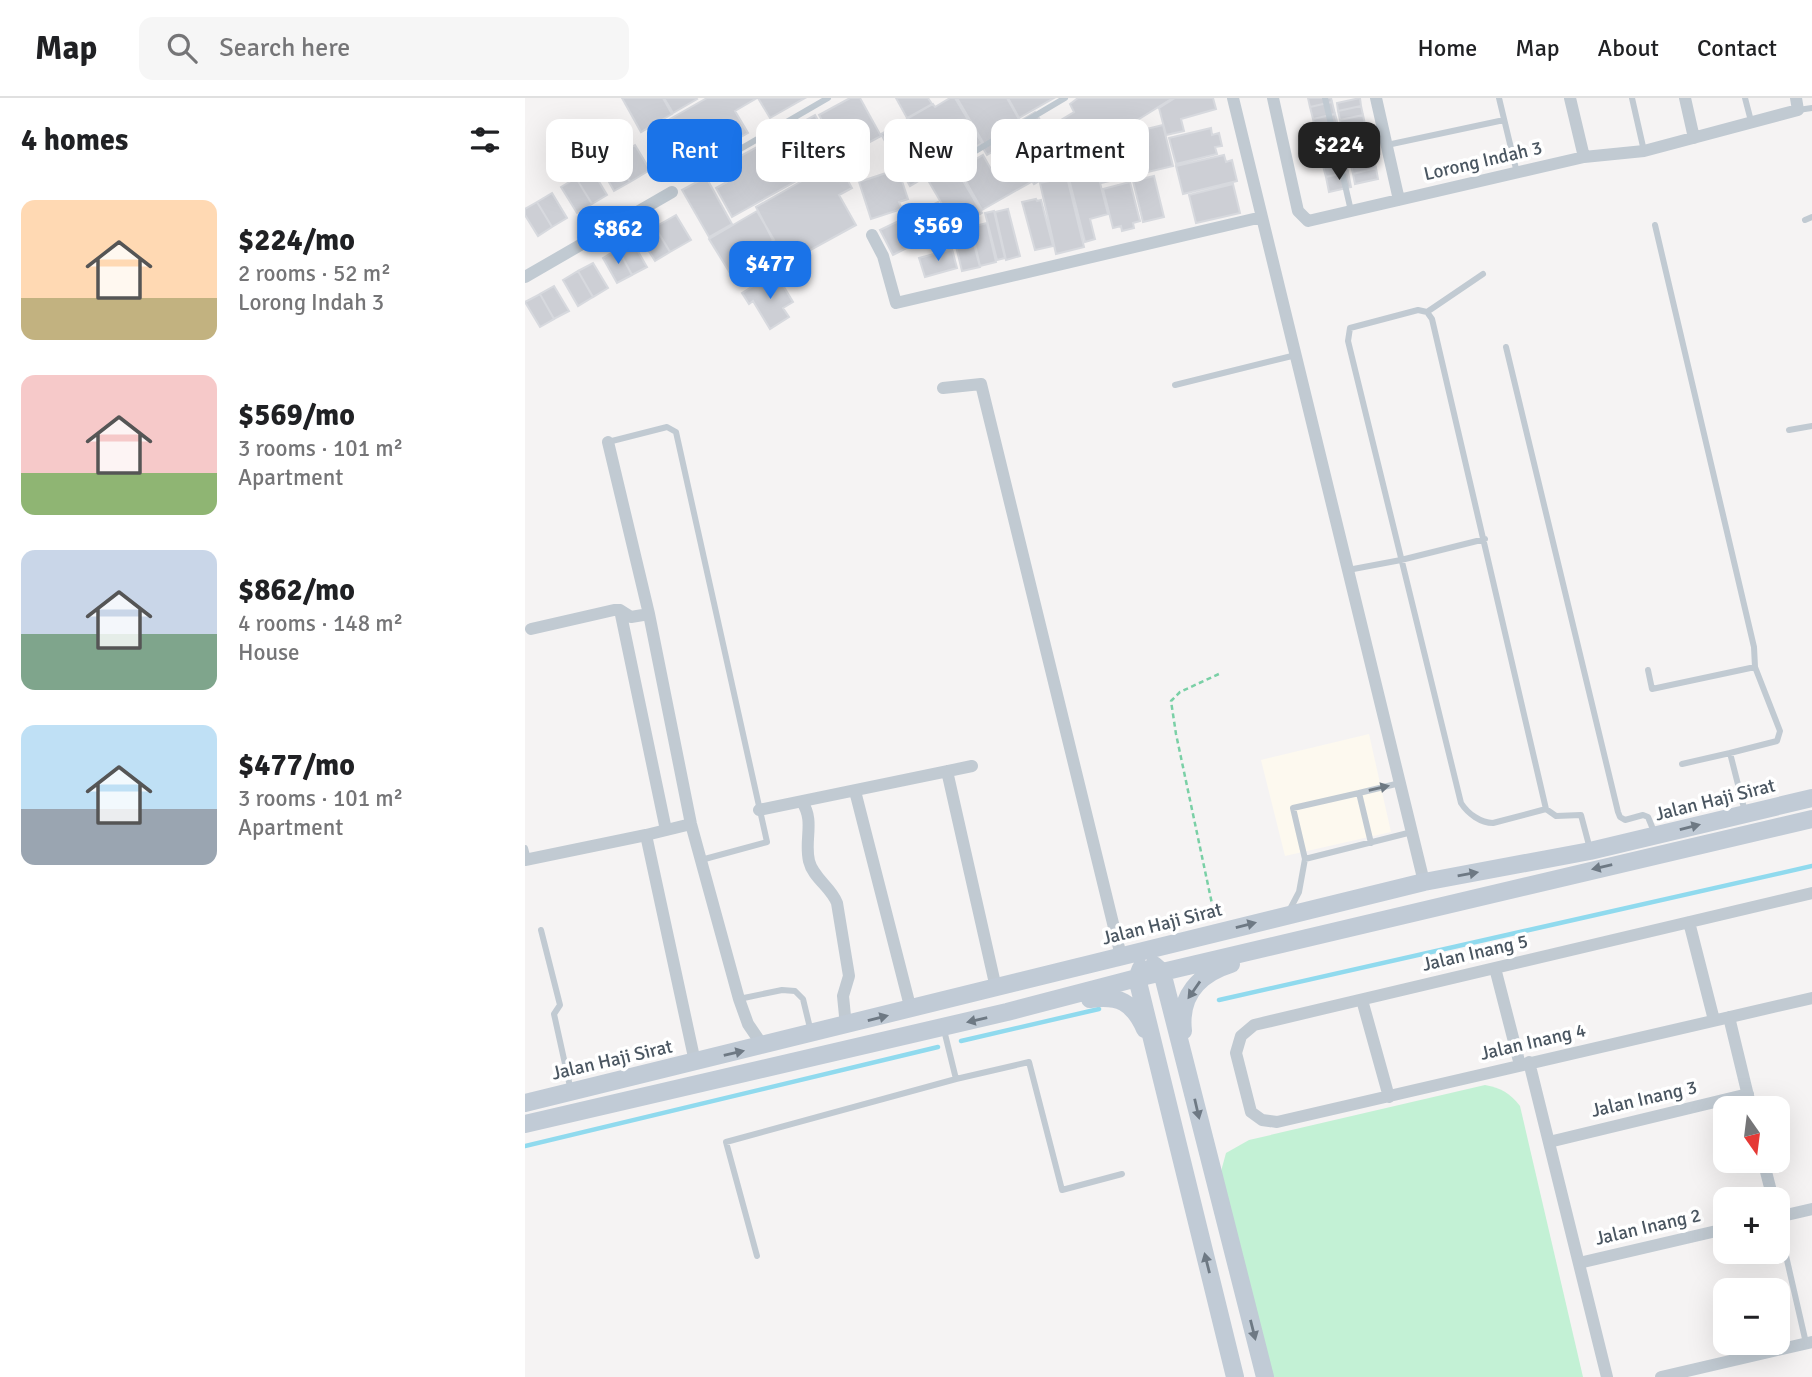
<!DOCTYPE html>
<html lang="en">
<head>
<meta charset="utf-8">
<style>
	:root { --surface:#fff; --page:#f6f6f6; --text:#202124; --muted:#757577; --line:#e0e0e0; --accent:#1a73e8 }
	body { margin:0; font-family:Signika,sans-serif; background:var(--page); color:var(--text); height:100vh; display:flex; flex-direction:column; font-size:26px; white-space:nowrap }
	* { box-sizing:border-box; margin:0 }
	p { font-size:23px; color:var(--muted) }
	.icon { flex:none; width:38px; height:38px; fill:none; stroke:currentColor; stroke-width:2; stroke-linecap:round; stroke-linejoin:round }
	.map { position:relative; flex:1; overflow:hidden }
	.panel { display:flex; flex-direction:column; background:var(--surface); width:525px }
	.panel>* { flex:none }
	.banner { position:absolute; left:21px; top:21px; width:665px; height:63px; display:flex; gap:14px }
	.needle { width:46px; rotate:166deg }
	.fabs { position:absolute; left:1188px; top:998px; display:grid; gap:14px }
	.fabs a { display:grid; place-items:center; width:77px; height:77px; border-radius:14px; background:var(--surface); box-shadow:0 7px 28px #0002; font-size:35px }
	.price { position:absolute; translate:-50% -60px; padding:0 16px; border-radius:14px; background:var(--accent); color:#fff; font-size:23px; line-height:46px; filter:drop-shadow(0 2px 4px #0008) }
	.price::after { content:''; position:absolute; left:50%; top:42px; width:21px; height:16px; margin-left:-10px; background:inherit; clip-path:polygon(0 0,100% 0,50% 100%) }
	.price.current { background:#222; color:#fff }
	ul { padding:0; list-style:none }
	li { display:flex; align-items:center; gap:21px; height:175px; padding:0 21px }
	li span { display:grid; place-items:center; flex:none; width:196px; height:140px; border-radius:14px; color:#555 }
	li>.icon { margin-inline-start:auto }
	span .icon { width:84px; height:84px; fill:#fffc; stroke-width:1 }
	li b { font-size:30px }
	h2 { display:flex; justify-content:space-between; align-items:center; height:84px; padding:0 21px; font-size:30px }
	.chip { padding:0 24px; border-radius:14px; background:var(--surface); box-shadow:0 7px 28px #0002; font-size:24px; line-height:63px }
	.chip.current { background:var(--accent); color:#fff }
	header { display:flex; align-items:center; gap:42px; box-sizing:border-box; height:98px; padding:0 35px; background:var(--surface); border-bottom:2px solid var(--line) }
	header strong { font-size:33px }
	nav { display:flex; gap:38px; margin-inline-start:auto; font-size:24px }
	.search { width:490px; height:63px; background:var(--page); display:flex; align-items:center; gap:18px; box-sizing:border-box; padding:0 24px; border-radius:14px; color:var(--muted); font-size:26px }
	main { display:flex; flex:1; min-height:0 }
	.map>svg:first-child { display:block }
	.commercial { fill:#fdf9ef }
	.green { fill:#c3f1d5 }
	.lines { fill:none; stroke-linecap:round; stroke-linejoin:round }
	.stream { stroke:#90daee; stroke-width:4.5 }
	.building { fill:#cdcfd5; stroke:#d7d9de; stroke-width:2 }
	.path { stroke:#7ad0a6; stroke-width:2.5; stroke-dasharray:5 3.5; stroke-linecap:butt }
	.lane { stroke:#c1cad2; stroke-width:6 }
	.street { stroke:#c1cad2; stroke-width:12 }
	.secondary { stroke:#c1cbd6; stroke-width:18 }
	.oneway { fill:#6e7983 }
	.oneway2 { fill:#6e7984 }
	.labels { text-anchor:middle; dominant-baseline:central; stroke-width:7; stroke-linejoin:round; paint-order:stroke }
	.street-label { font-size:19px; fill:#4a5661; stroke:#fff }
</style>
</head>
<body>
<header>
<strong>Map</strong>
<div class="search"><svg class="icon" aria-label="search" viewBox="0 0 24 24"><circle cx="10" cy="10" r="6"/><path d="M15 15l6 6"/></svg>Search here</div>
<nav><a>Home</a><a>Map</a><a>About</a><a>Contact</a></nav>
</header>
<main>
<section class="panel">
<h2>4 homes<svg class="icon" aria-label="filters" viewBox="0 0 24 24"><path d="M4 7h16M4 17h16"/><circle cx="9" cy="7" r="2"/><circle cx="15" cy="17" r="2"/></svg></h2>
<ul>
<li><span style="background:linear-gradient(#ffd9b3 70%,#c2b280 0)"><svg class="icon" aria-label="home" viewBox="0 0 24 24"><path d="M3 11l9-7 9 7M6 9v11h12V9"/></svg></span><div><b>$224/mo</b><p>2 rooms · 52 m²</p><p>Lorong Indah 3</p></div></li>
<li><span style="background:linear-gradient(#f6c9c9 70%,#8fb573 0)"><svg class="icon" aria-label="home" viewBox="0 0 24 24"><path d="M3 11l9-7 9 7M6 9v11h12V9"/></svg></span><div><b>$569/mo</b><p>3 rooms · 101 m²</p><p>Apartment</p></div></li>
<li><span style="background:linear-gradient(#c9d6e8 60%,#7fa58c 0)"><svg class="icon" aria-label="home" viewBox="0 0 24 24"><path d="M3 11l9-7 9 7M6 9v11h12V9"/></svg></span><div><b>$862/mo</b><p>4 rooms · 148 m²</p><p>House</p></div></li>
<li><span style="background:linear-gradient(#bfe0f5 60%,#9aa5b1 0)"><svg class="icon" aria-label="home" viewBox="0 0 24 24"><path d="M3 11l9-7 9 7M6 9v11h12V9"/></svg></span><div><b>$477/mo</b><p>3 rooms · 101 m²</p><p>Apartment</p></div></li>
</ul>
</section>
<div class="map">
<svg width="1287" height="1279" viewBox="0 0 1287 1279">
	<rect width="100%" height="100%" fill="#f5f3f3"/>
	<path class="commercial" d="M 844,636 L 866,734 L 760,758 L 736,662 Z"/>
	<path class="green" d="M 960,987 C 976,990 985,995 995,1008 L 1058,1279 L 746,1279 L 695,1077 L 701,1055 L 724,1042 Z"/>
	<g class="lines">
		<path class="stream" d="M 694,902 L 1287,768
			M 436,943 L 574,911
			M 0,1048 L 413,949"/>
	</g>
	<path class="building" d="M 97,0 L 138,0 L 147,16 L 116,34 Z
		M 139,0 L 171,0 L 172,1 L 148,15 Z
		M 182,0 L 232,0 L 210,13 L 223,35 L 150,77 L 124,33 Z
		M 233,0 L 280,0 L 245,20 Z
		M 325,0 L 335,0 L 356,38 L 317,59 L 294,17 Z
		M 371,0 L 403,0 L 407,6 L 382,20 Z
		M 425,0 L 430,0 L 457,45 L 385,88 L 356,36 L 408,6 L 410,9 Z
		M 432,0 L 482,0 L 495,23 L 510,14 L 517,25 L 462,57 L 456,47 L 459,46 Z
		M 483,0 L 529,0 L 494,20 Z
		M 648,0 L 509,86 L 488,51 L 549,14 L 545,6 L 553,0 Z
		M 650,0 L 688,0 L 691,11 L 656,21 L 659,33 L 641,37 L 634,10 Z
		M 783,0 L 806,0 L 807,4 L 785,9 Z
		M 835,0 L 836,8 L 813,13 L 812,5 Z
		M 807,4 L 810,16 L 788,21 L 785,9 Z
		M 836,8 L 838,17 L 815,22 L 813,13 Z
		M 810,16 L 813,27 L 790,32 L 788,21 Z
		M 290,17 L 314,59 L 207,119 L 191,90 L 202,84 L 194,70 Z
		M 838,17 L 840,26 L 817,31 L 815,22 Z
		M 840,26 L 842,35 L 820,40 L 817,31 Z
		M 638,27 L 648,68 L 576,85 L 568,51 L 591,46 L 589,39 Z
		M 813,27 L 815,39 L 793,44 L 790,32 Z
		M 686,30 L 687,37 L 694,35 L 697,48 L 690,49 L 692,56 L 651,66 L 644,40 Z
		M 842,35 L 845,43 L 822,49 L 820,40 Z
		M 815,39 L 818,51 L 795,56 L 793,44 Z
		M 845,43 L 847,52 L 824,58 L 822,49 Z
		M 110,47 L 125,72 L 105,84 L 90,59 Z
		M 818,51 L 820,62 L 798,68 L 795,56 Z
		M 847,52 L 849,61 L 826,67 L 824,58 Z
		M 458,57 L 467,73 L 492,59 L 506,84 L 457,112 L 434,71 Z
		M 699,57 L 701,64 L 707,62 L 712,83 L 658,96 L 651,68 Z
		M 90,59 L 105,84 L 89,93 L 75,68 Z
		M 849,61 L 851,70 L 828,76 L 826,67 Z
		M 820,62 L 823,74 L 801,79 L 798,68 Z
		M 312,63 L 327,90 L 314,97 L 331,127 L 260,166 L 231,109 Z
		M 427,64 L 457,115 L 431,130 L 404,84 L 406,83 L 403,78 Z
		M 570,65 L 583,116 L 565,121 L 570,141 L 560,144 L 542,73 Z
		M 851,70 L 853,81 L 830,86 L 828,76 Z
		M 373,71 L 383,101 L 374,104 L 377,111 L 346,121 L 334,84 Z
		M 67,72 L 82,97 L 67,106 L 51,80 Z
		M 823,74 L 826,89 L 804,94 L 801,79 Z
		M 629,78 L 639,119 L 618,124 L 608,83 Z
		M 181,79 L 207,126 L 184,139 L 157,92 Z
		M 542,79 L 559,149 L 531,156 L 515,85 Z
		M 51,80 L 67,106 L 52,115 L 36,89 Z
		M 605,84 L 615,123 L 608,125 L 609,130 L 597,133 L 596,128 L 588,130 L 578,91 Z
		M 708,86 L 715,115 L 671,125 L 664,97 Z
		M 27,95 L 42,120 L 27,129 L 12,104 Z
		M 511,101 L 512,103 L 516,102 L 528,148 L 510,152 L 497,104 Z
		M 12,104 L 27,129 L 13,138 L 0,117 L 0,111 Z
		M 413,104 L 425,128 L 368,157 L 355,132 Z
		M 483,111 L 495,158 L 481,162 L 470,114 Z
		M 232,113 L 249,142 L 225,156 L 231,166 L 208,180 L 184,141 Z
		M 469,113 L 480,160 L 472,162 L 460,115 Z
		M 151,117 L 166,142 L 145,154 L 130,129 Z
		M 462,125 L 471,164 L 455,168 L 446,129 Z
		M 444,127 L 455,169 L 437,173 L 427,132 Z
		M 130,129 L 145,154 L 130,163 L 115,139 Z
		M 107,143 L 122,169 L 107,177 L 93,151 Z
		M 93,151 L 107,177 L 92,185 L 78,160 Z
		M 427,151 L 432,170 L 400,179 L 394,160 Z
		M 68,165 L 83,190 L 68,199 L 53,173 Z
		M 53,173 L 68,199 L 53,208 L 38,182 Z
		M 253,179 L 268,204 L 258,210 L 264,219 L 245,231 L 228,203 L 224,206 L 217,195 L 236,183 L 238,188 Z
		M 29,188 L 44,213 L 29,221 L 15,196 Z
		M 15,196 L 29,221 L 15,229 L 0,204 Z"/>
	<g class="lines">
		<path class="path" d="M 690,820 L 651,636 L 646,603 L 655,594 L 696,575"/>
		<path class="lane" d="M 800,0 L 826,113
			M 974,0 L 992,75
			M 1107,0 L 1119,53
			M 1220,0 L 1226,23
			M 1273,12 L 1287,10
			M 862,47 L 979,22
			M 427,67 L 540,0
			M 179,72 L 303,0
			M 1280,122 L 1287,119
			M 1130,127 L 1229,549 L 1230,569
			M 958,176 L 902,214 L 893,212 L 825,230 L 823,243 L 936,705 C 943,716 956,725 968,725 L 1021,711
			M 902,214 L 907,221 L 1021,711 L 1031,718 L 1056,717 L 1065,751
			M 981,249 L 1093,714 L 1095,719 L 1100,722 L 1118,717 L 1123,719 L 1130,736
			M 650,287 L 771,257
			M 1264,332 L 1287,328
			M 83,344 L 142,329 L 151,334 L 242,744 L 176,762
			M 823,472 L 876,462 L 960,441
			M 1123,572 L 1127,591 L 1230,569 L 1255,633 L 1252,643 L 1205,655 L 1220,714
			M 1157,666 L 1205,655
			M 834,695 L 875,685
			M 0,750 L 3,761
			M 780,761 L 887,734
			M 763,815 L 774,794 L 780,761 L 768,710 L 834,695 L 846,745
			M 16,832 L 35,907 L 29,916 L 46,993
			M 214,901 L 257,892 L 270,893 L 278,901 L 286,934
			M 419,932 L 431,981
			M 1253,1123 L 1281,1245
			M 232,1158 L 201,1044 L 431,981 L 504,964 L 537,1092 L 597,1076"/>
		<path class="street" d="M 708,0 L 899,784
			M 748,0 L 773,113 L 783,123 L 1059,59 L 1119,53 L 1273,12 L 1271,0
			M 851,0 L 874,102
			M 1045,0 L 1059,59
			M 1160,0 L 1169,40
			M 347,137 L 358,158 L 371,205 L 737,119
			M 0,179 L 147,94
			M 418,290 L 456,286 L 596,858
			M 83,344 L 124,516 L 166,726 L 214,901 L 223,926 L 238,948
			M 95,512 L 141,732
			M 6,531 L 89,512 L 95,512 L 106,519 L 124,516
			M 422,673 L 471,890
			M 330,693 L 386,912
			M 277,704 C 290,723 279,742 284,763 C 288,780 306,789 312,805 L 324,878 L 318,898 L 321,928
			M 234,712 L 447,668
			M 121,737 L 166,726
			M 0,762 L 121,737 L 170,964
			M 1287,795 L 729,927 L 716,938 L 711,955 L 726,1014 L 737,1022 L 752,1024 L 1287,900
			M 1164,824 L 1189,922
			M 970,870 L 995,967
			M 837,902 L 864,999
			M 1204,919 L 1226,1010
			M 1004,964 L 1082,1279
			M 1024,1044 L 1223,996
			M 1238,1062 L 1248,1101
			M 1253,1119 L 1287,1111
			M 1054,1165 L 1200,1131
			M 1136,1279 L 1287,1244"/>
		<path class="secondary" d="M 629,867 L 637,874 L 740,1279
			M 616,870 L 612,880 L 710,1279
			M 565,901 C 594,897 608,904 620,931
			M 658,933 C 654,898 674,876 706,866
			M 0,1005 L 899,784 L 1065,753 L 1287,700
			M 0,1026 L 482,914 L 612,880 L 1287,721"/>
	</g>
	<defs><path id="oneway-solid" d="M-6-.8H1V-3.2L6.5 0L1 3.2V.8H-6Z" transform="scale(1.75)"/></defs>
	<use class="oneway" href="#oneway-solid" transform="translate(854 690) rotate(-13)"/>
	<g class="oneway2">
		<use href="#oneway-solid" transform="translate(1165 729) rotate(-14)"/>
		<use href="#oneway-solid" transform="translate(1077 769) rotate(167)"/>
		<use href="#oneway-solid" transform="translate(943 776) rotate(-10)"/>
		<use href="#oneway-solid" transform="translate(721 827) rotate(-14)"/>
		<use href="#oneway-solid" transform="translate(669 892) rotate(125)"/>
		<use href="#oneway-solid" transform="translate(353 920) rotate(-14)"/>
		<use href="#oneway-solid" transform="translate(452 922) rotate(167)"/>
		<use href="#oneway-solid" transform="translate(209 955) rotate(-13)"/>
		<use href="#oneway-solid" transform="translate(672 1011) rotate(77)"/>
		<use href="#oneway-solid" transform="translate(682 1165) rotate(-104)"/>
		<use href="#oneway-solid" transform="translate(728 1232) rotate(76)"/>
	</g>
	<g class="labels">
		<g class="street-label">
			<text transform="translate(958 63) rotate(-13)">Lorong Indah 3</text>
			<text transform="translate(1190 702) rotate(-14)">Jalan Haji Sirat</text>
			<text transform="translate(637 826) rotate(-14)">Jalan Haji Sirat</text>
			<text transform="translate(950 855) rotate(-13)">Jalan Inang 5</text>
			<text transform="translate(1008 944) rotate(-13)">Jalan Inang 4</text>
			<text transform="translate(87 962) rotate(-13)">Jalan Haji Sirat</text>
			<text transform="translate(1119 1001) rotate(-13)">Jalan Inang 3</text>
			<text transform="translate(1123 1129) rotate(-13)">Jalan Inang 2</text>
		</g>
	</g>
</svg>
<div class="fabs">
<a><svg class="needle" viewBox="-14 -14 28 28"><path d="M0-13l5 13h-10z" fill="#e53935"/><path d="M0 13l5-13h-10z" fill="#757577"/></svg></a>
<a>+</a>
<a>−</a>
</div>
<b class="price current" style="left:814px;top:84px">$224</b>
<b class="price" style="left:413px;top:165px">$569</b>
<b class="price" style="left:93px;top:168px">$862</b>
<b class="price" style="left:245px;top:203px">$477</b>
<div class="banner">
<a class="chip">Buy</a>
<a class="chip current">Rent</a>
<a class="chip">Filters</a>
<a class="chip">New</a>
<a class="chip">Apartment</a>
</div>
</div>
</main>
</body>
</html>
